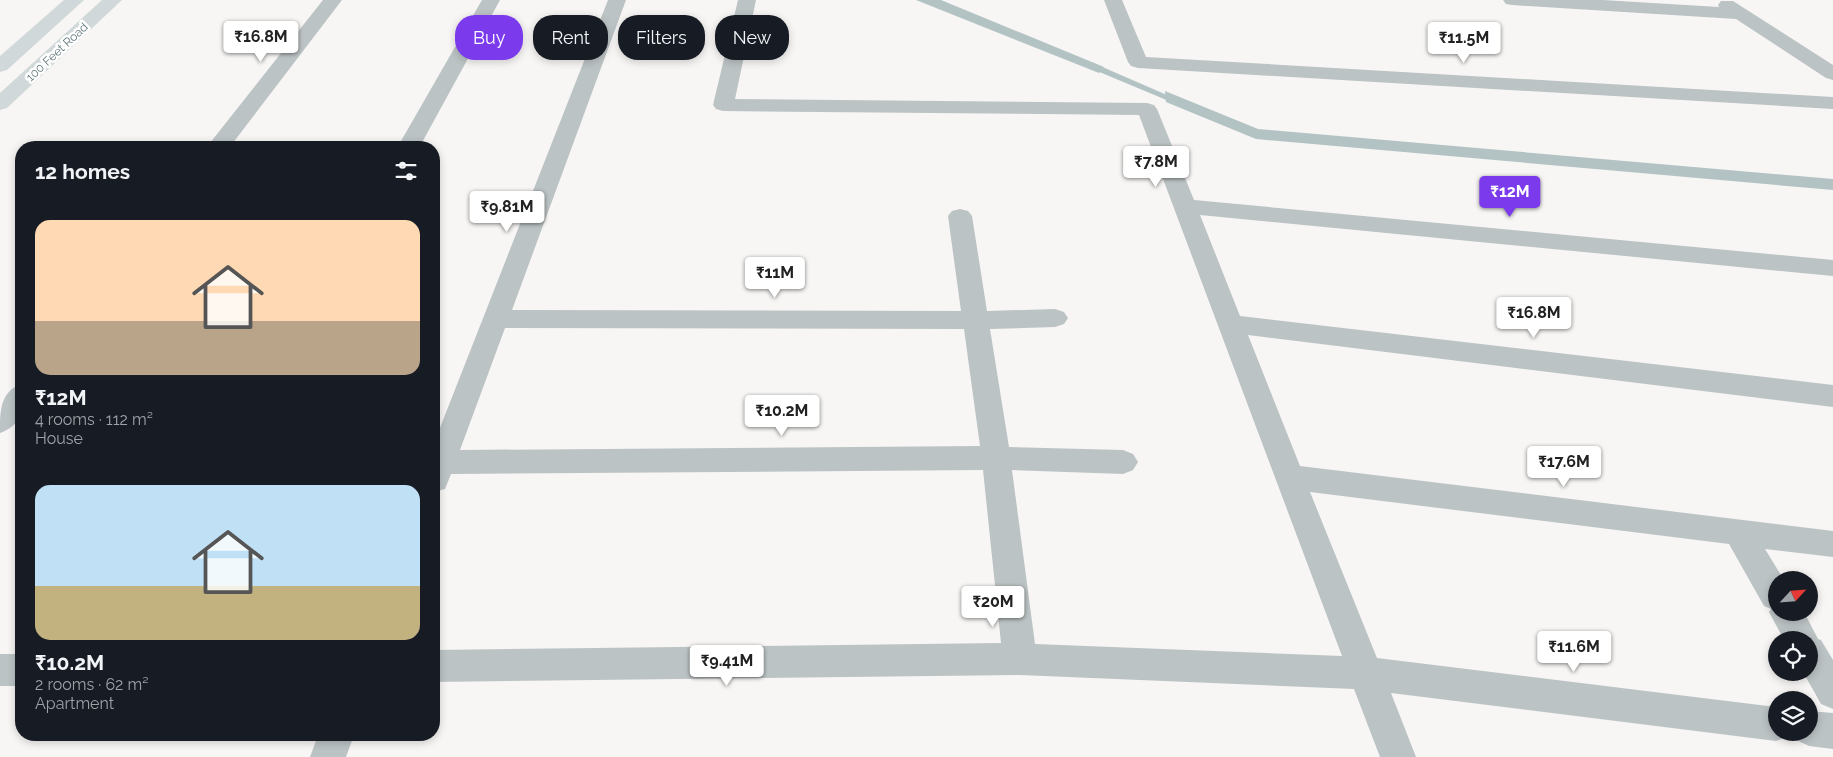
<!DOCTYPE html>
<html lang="en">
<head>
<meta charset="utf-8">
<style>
	:root { --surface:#171b24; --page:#20242c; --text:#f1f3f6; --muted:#9ea1a6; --accent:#7c3aed }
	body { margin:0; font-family:Raleway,sans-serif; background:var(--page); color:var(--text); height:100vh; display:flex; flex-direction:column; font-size:19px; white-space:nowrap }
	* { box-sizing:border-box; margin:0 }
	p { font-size:16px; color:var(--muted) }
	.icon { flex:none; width:28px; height:28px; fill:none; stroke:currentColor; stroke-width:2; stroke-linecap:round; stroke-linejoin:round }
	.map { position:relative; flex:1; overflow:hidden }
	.drawer { position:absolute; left:15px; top:141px; width:425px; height:600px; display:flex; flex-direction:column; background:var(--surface); border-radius:20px; box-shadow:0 2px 8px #0003 }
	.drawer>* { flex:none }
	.top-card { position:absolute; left:455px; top:15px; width:475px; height:45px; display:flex; gap:10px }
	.needle { width:32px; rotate:64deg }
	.buttons { position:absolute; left:1768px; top:571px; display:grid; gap:10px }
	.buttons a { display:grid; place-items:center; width:50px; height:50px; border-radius:50%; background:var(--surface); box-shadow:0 2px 8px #0003; font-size:25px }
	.price { position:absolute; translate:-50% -42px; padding:0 11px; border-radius:5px; background:#fff; color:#222; font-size:16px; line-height:32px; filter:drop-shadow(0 1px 2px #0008) }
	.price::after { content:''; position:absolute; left:50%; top:30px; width:15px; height:11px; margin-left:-8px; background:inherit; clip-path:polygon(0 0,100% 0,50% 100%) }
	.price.on { background:var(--accent); color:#fff }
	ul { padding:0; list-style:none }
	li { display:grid; align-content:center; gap:10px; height:265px; padding:0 20px }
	li span { display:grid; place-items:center; height:155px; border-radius:15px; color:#555 }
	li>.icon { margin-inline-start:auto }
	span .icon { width:90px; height:90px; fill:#fffc; stroke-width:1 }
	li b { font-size:21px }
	h2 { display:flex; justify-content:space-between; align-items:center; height:60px; padding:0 20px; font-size:21px }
	.chip { padding:0 18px; border-radius:20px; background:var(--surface); box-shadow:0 2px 8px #0003; font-size:18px; line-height:45px }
	.chip.on { background:var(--accent); color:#fff }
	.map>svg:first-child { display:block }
	.water { fill:#b3c3c4 }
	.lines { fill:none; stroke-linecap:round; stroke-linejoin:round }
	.stream { fill:#b3c3c4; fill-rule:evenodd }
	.minor { fill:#bcc3c4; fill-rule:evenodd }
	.secondary { fill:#d1d8d9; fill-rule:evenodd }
	.labels { text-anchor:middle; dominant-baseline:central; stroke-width:5; stroke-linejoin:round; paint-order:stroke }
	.far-street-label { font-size:12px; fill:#64797e; stroke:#fff }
</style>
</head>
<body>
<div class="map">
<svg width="1833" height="757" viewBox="0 0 1833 757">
	<rect width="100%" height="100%" fill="#f7f6f4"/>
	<path class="water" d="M 916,0 L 941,0 L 1104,67 L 1099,73 Z
		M 1165,91 L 1258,129 L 1833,179 L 1833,190 L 1256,139 L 1166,102 Z"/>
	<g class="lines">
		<path class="stream" d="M 1085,62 L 1091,62 L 1183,102 L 1179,105 L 1176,104 L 1085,66 Z"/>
		<path class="minor" d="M 323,0 L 342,0 L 229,148 L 206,148 Z
			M 482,0 L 500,0 L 419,148 L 397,148 Z
			M 608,0 L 626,0 L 512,310 L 961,311 L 948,216 L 952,211 L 960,209 L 968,211 L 972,216 L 987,311 L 1055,309 L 1064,312 L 1068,318 L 1064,324 L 1055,327 L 990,329 L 1009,447 L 1123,450 L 1133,454 L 1138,462 L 1133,470 L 1123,474 L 1012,470 L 1035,644 L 1342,656 L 1139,115 L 723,111 L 716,109 L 713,105 L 738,0 L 756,0 L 735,99 L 1147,103 L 1154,105 L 1157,109 L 1194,200 L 1833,260 L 1833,276 L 1200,215 L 1240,316 L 1833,385 L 1833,407 L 1248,335 L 1300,466 L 1833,531 L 1833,557 L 1765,549 L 1784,580 L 1776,580 L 1776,612 L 1804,612 L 1818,639 L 1821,640 L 1833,660 L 1833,709 L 1821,704 L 1803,672 L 1809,672 L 1809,640 L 1784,640 L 1769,612 L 1771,609 L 1764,606 L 1729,544 L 1310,492 L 1377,658 L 1776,707 L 1776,732 L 1790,732 L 1789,736 L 1776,741 L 1391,693 L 1416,757 L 1380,757 L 1354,689 L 1020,675 L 434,682 L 434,650 L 1001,643 L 983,470 L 451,474 L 445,489 L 434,492 L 434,443 ZM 505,328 L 964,329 L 980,446 L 460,450 Z
			M 1104,0 L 1122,0 L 1146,57 L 1833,97 L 1833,109 L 1138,68 L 1131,66 L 1128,62 Z
			M 1503,0 L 1603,0 L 1719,7 L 1718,5 L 1721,1 L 1733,1 L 1833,65 L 1833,80 L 1826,78 L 1736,19 L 1512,5 L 1506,4 Z
			M 21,384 C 22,406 24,425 0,433 C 0,411 0,392 21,384 Z
			M 0,654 L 21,654 L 21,686 L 0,686 Z
			M 1809,711 L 1833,713 L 1833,749 L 1809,746 L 1796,740 L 1793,732 L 1809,732 Z
			M 318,735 L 354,735 L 346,757 L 310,757 Z"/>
		<path class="secondary" d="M 64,0 L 84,0 L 7,70 L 0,72 L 0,56 Z
			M 102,0 L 122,0 L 7,108 L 0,110 L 0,93 Z"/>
	</g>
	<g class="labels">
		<g class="far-street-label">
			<text transform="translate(57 52) rotate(-43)">100 Feet Road</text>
		</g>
	</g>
</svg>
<div class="buttons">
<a><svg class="needle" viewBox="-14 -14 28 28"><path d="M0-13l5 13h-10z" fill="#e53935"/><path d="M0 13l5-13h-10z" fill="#9ea1a6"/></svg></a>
<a><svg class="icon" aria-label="locate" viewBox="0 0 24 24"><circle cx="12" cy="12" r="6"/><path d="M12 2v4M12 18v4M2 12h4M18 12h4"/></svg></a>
<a><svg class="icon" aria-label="layers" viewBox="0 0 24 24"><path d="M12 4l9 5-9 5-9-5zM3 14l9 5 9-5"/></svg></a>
</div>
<b class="price" style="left:261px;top:63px">₹16.8M</b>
<b class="price" style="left:1464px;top:64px">₹11.5M</b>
<b class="price" style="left:1156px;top:188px">₹7.8M</b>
<b class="price on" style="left:1510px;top:218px">₹12M</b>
<b class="price" style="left:507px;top:233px">₹9.81M</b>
<b class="price" style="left:775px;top:299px">₹11M</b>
<b class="price" style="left:1534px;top:339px">₹16.8M</b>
<b class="price" style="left:782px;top:437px">₹10.2M</b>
<b class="price" style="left:1564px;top:488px">₹17.6M</b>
<b class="price" style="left:993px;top:628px">₹20M</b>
<b class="price" style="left:1574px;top:673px">₹11.6M</b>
<b class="price" style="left:727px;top:687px">₹9.41M</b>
<div class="top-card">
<a class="chip on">Buy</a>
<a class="chip">Rent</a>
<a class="chip">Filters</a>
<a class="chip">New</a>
</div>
<section class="drawer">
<h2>12 homes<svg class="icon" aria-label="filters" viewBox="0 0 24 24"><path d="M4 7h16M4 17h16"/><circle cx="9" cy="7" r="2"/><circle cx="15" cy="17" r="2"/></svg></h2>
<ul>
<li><span style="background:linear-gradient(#ffd9b3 65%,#b9a48a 0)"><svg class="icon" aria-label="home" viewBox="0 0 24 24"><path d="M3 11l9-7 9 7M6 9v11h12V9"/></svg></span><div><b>₹12M</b><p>4 rooms · 112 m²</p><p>House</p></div></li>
<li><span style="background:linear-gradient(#bfe0f5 65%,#c2b280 0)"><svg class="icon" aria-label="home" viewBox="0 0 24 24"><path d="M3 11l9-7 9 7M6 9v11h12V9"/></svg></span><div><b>₹10.2M</b><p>2 rooms · 62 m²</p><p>Apartment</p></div></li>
</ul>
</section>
</div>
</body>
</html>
